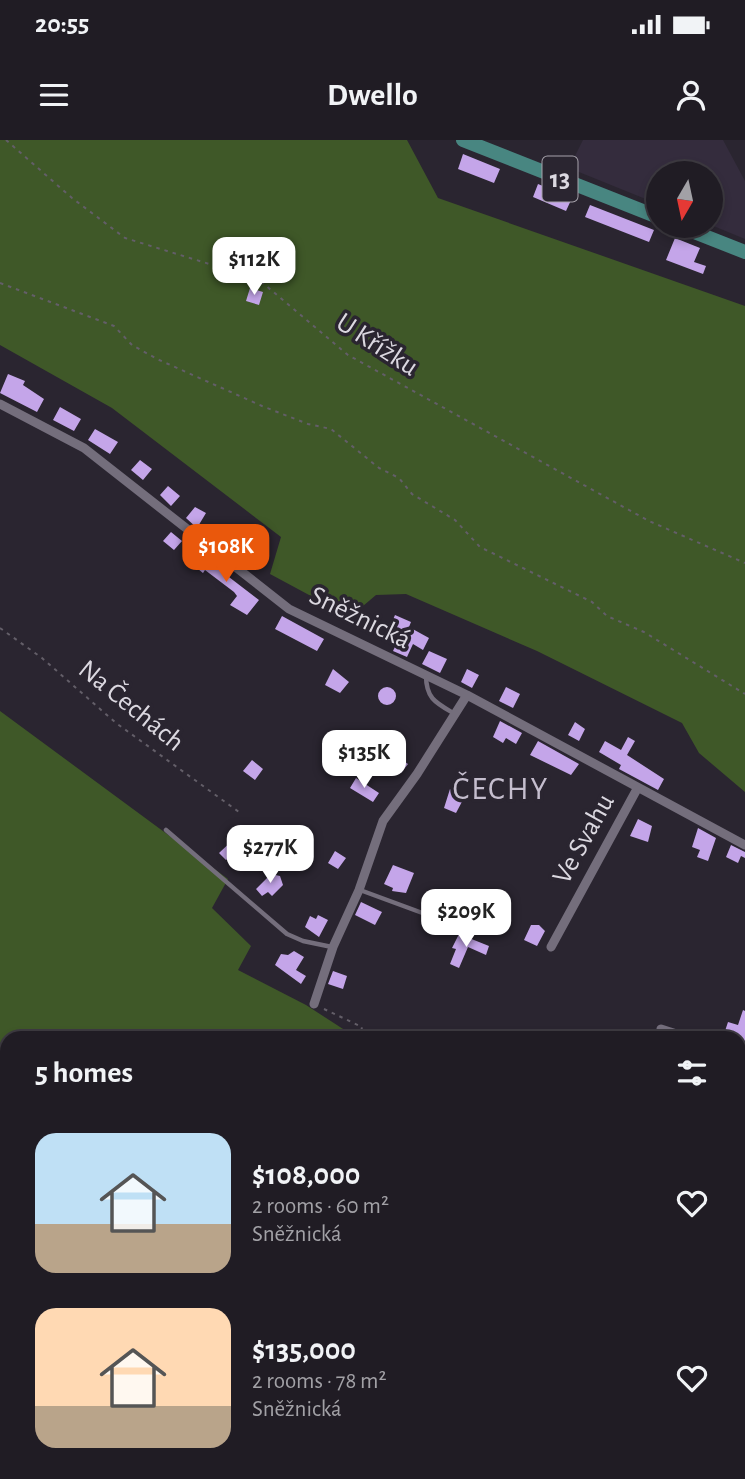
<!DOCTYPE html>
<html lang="en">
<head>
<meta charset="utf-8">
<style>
	:root { --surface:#201c24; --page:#2d2931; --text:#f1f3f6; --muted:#a2a1a6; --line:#3d3a41; --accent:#ea580c }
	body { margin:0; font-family:"Alegreya Sans",sans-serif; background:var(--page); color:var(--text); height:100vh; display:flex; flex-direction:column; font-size:26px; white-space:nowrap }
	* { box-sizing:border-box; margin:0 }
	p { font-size:23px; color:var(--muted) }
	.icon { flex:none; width:38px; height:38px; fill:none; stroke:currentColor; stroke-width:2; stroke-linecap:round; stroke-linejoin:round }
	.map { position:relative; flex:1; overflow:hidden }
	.panel { position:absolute; left:0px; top:891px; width:746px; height:450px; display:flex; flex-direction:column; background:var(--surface); border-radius:21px 21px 0 0; box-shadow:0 4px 10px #0003,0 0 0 2px var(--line) }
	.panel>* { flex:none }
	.needle { width:46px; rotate:189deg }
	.tools { position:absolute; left:646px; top:21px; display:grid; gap:14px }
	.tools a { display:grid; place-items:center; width:77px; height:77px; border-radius:50%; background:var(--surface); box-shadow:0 4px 10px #0003,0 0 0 2px var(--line); font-size:35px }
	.price { position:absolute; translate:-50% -60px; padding:0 16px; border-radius:14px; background:#fff; color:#222; font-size:23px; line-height:46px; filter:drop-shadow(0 2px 4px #0008) }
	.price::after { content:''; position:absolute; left:50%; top:42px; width:21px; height:16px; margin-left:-10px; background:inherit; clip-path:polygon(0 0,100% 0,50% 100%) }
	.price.current { background:var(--accent); color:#fff }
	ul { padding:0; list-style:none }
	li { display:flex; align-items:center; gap:21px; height:175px; padding:0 35px }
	li span { display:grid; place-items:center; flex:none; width:196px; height:140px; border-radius:21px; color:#555 }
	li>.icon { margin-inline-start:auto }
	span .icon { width:84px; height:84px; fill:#fffc; stroke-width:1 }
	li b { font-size:30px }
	h2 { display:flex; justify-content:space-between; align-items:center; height:84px; padding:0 35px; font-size:30px }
	.status { display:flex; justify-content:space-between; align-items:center; height:49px; padding:0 35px; background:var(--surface); direction:ltr }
	.status svg { height:19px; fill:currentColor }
	header { display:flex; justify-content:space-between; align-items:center; height:91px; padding:0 35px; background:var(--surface); font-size:32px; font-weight:700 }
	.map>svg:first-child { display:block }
	.built { fill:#342c3d }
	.green { fill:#3f5828 }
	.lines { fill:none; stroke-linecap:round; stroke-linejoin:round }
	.stream { stroke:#475053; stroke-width:3.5 }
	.building { fill:#c4a5e9 }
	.path { stroke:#635e68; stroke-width:2; stroke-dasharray:3.5 5; stroke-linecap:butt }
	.lane { stroke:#746e7c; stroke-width:4.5 }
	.street { stroke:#746e7c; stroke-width:9 }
	.primary { stroke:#488681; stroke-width:14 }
	.labels { text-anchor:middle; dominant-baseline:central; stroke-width:7; stroke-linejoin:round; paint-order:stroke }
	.shield { fill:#2a2530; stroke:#a6a2ab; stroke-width:2 }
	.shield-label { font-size:26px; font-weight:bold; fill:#dbd8e0 }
	.street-label { font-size:28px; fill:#dbd8e0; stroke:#2a2530 }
	.quarter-label { font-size:32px; letter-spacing:2px; fill:#c5bece; stroke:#2a2530 }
</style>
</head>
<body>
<div class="status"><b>20:55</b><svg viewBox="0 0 49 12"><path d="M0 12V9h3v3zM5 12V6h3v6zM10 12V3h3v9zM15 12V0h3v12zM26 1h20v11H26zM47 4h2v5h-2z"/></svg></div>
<header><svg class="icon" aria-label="menu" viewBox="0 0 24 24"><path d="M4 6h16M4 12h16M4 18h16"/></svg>Dwello<svg class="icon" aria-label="person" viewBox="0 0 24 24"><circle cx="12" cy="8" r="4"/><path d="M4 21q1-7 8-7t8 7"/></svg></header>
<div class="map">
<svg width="745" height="1339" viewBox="0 0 745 1339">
	<rect width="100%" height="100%" fill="#2a2530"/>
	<path class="built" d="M 583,0 L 723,0 L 745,41 L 745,99 L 711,85 L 710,33 L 658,33 L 658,64 L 569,28 Z"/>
	<path class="green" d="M 0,0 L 407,0 L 438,58 L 745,166 L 745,652 L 699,613 L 682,583 L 537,511 L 406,454 L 376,455 L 350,477 L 270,434 L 281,397 L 112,268 L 0,205 Z
		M 0,571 L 228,739 L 212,768 L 251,806 L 238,830 L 306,865 L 357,898 L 7,898 L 7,1002 L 0,999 Z
		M 738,998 L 745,1000 L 745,1213 L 738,1209 Z
		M 739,1220 L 745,1223 L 745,1339 L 641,1339 L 639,1334 L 738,1334 Z"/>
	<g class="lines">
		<path class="stream" d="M 0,1160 L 7,1166
			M 417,1334 L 423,1339"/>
	</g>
	<path class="building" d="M 463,14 L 500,29 L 494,43 L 458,29 Z
		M 538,44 L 572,58 L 566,71 L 533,57 Z
		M 590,65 L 654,90 L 649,102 L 585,77 Z
		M 675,98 L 700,108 L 694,122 L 706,126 L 703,134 L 666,120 Z
		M 250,148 L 263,152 L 259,165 L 246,161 Z
		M 8,234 L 25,241 L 23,245 L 44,259 L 37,272 L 0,253 Z
		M 60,267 L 81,279 L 74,291 L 53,280 Z
		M 95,289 L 118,302 L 110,314 L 88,300 Z
		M 140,320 L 152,329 L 143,340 L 131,330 Z
		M 168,346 L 180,356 L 171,366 L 160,355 Z
		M 195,367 L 206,373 L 197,388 L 186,378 Z
		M 171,392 L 182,401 L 174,410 L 163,401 Z
		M 223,398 L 236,405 L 238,410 L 233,416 L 218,404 Z
		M 195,411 L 259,460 L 247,475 L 230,465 L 237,456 L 234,452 L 205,430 L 203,433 L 188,421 Z
		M 395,475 L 411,482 L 409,487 L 429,498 L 423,510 L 413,504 L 407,517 L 393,511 L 401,494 L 389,489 Z
		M 282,476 L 324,499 L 317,511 L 275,489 Z
		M 429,511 L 447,519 L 440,533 L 422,524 Z
		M 333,529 L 349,542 L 340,553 L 325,545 Z
		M 467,529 L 479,535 L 472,548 L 461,542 Z
		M378 556a9 9 0 1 1 18 0a9 9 0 1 1-18 0Z
		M 506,547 L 520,554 L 513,568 L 499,561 Z
		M 500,581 L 522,593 L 516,604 L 506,598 L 503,603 L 493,597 Z
		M 575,582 L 585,589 L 579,601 L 568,595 Z
		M 628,597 L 635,601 L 627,615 L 664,639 L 658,650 L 619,629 L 621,625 L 599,612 L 605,601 L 621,610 Z
		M 538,601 L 579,624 L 571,635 L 530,615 Z
		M 394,614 L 408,624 L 401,633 L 395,628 L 392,633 L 385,628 Z
		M 252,620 L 263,629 L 255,640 L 243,631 Z
		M 356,638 L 379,653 L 373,662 L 350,648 Z
		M 450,649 L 465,656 L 456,673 L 444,668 Z
		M 638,679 L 652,686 L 648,702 L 630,696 Z
		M 698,688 L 716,698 L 708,721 L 697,717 L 700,710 L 692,707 Z
		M 235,698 L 244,701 L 247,710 L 236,720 L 232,716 L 226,720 L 219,713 Z
		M 731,705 L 745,712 L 745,718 L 741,716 L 738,723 L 726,717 Z
		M 335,711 L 346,718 L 338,729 L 328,723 Z
		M 393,725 L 414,733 L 406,753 L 392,751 L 393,748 L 384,744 Z
		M 271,734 L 280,736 L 283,745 L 272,756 L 268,752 L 262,756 L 256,749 Z
		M 361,762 L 382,772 L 375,785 L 355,775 Z
		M 318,775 L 328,780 L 319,797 L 305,787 L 310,776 L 316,779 Z
		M 531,785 L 539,785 L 545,791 L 537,806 L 524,800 Z
		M 459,794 L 489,806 L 486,815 L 468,807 L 459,828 L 450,824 L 456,809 L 452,808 Z
		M 294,811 L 304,817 L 296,830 L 306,836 L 301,844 L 275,825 L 281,814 L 288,815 Z
		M 333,831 L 347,836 L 343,849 L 328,844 Z
		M 743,870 L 745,871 L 745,902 L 725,891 L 728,882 L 738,885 Z"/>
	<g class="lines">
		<path class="path" d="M 6,0 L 72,58 L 125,98 L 258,139 L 348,215 L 649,381 L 745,423
			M 0,143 L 114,186 L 132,205 L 157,219 L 262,266 L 308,284 L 331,289 L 379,328 L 399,338 L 412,354 L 455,380 L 480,407 L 592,462 L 607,476 L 644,492 L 745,554
			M 0,488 L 42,518 L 116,583 L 239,672
			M 324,869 L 362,887 L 360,898
			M 0,1029 L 7,1030
			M 738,1203 L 745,1206"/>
		<path class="lane" d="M 426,535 C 426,559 436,563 455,574
			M 166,690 L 287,794 L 303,801 L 332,807
			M 360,750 L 474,792"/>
		<path class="street" d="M 0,264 L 84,308 L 289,469 L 467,555 L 745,705
			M 551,807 L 637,649
			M 314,864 L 333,807 L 359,750 L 383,681 L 417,634 L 467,555
			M 661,889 L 689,898
			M 738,913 L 745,915
			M 0,1129 L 7,1136
			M 0,1325 L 7,1327
			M 23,1334 L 38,1339
			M 361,1334 L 367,1339
			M 329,1339 L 330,1334"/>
		<path class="primary" d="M 463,0 L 658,77
			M 679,86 L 745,112"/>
	</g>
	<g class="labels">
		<rect class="shield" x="542.5" y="16.5" width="35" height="45" rx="5"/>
		<g class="shield-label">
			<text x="560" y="39">13</text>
		</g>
		<g class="street-label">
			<text transform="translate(377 205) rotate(33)">U Křížku</text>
			<text transform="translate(360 478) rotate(26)">Sněžnická</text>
			<text transform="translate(131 566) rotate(39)">Na Čechách</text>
			<text transform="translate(584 699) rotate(-61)">Ve Svahu</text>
		</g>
		<g class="quarter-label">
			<text x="501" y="649">ČECHY</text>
		</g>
	</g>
</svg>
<div class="tools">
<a><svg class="needle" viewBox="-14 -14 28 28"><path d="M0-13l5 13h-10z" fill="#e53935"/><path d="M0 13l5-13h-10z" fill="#a2a1a6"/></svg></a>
</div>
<b class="price" style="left:254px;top:157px">$112K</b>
<b class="price current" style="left:226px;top:444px">$108K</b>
<b class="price" style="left:364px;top:650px">$135K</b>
<b class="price" style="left:270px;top:745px">$277K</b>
<b class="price" style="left:466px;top:809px">$209K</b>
<section class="panel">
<h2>5 homes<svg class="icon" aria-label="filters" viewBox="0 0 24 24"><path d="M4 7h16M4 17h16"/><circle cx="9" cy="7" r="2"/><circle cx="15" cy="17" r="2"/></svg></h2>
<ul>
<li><span style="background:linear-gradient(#bfe0f5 65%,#b9a48a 0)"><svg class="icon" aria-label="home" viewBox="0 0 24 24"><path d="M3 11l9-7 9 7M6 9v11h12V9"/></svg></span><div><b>$108,000</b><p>2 rooms · 60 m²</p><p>Sněžnická</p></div><svg class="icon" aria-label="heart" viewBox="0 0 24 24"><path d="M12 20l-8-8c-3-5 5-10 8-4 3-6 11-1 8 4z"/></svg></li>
<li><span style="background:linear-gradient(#ffd9b3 70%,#b9a48a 0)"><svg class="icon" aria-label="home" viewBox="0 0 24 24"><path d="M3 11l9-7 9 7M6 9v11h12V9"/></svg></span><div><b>$135,000</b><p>2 rooms · 78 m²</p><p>Sněžnická</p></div><svg class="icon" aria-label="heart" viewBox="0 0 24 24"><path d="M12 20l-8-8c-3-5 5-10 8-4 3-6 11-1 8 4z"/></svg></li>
</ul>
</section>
</div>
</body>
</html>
